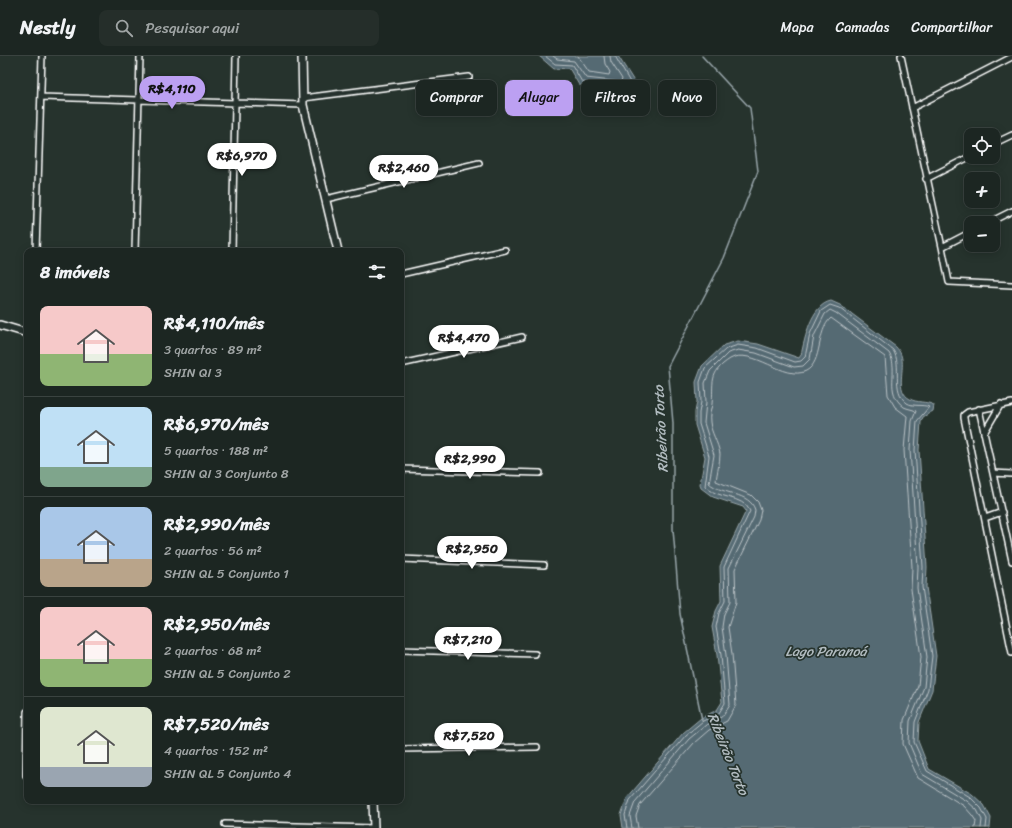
<!DOCTYPE html>
<html lang="pt">
<head>
<meta charset="utf-8">
<style>
	:root { --surface:#1c2622; --page:#252e2a; --text:#f1f3f6; --muted:#a0a5a5; --line:#3a4340; --accent:#bca0f2 }
	body { margin:0; font-family:Sriracha,sans-serif; background:var(--page); color:var(--text); height:100vh; display:flex; flex-direction:column; font-size:15px; white-space:nowrap }
	* { box-sizing:border-box; margin:0 }
	p { font-size:13px; color:var(--muted) }
	.icon { flex:none; width:22px; height:22px; fill:none; stroke:currentColor; stroke-width:2; stroke-linecap:round; stroke-linejoin:round }
	.map { position:relative; flex:1; overflow:hidden }
	.side { position:absolute; left:24px; top:192px; width:380px; height:556px; display:flex; flex-direction:column; background:var(--surface); border-radius:8px; box-shadow:0 2px 10px #0003,0 0 0 1px var(--line) }
	.side>* { flex:none }
	.banner { position:absolute; left:416px; top:24px; width:380px; height:36px; display:flex; gap:8px }
	.controls { position:absolute; left:964px; top:72px; display:grid; gap:8px }
	.controls a { display:grid; place-items:center; width:36px; height:36px; border-radius:8px; background:var(--surface); box-shadow:0 2px 10px #0003,0 0 0 1px var(--line); font-size:20px }
	.price { position:absolute; translate:-50% -34px; padding:0 9px; border-radius:14px; background:#fff; color:#222; font-size:13px; line-height:26px; filter:drop-shadow(0 1px 2px #0008) }
	.price::after { content:''; position:absolute; left:50%; top:24px; width:12px; height:9px; margin-left:-6px; background:inherit; clip-path:polygon(0 0,100% 0,50% 100%) }
	.price.active { background:var(--accent); color:#111 }
	ul { padding:0; list-style:none }
	li { display:flex; align-items:center; gap:12px; height:100px; padding:0 16px }
	li+li { border-top:1px solid var(--line) }
	li span { display:grid; place-items:center; flex:none; width:112px; height:80px; border-radius:8px; color:#555 }
	li>.icon { margin-inline-start:auto }
	span .icon { width:48px; height:48px; fill:#fffc; stroke-width:1 }
	li b { font-size:17px }
	h2 { display:flex; justify-content:space-between; align-items:center; height:48px; padding:0 16px; font-size:17px }
	.tag { padding:0 14px; border-radius:8px; background:var(--surface); box-shadow:0 2px 10px #0003,0 0 0 1px var(--line); font-size:14px; line-height:36px }
	.tag.active { background:var(--accent); color:#111 }
	header { display:flex; align-items:center; gap:24px; box-sizing:border-box; height:56px; padding:0 20px; background:var(--surface); border-bottom:1px solid var(--line) }
	header strong { font-size:19px }
	nav { display:flex; gap:22px; margin-inline-start:auto; font-size:14px }
	.search { width:280px; height:36px; background:var(--page); display:flex; align-items:center; gap:10px; box-sizing:border-box; padding:0 14px; border-radius:8px; color:var(--muted); font-size:15px }
	.map>svg:first-child { display:block }
	.water { fill:#556a73; stroke:#99a6ab }
	.lines { fill:none; stroke-linecap:round; stroke-linejoin:round }
	.shore { stroke:#bbc3c7; stroke-width:1 }
	.stream { stroke:#99a6ab; stroke-width:1.5 }
	.street-casing { stroke:#fff; stroke-width:8 }
	.secondary-casing { stroke:#fff; stroke-width:10 }
	.street { stroke:#26332d; stroke-width:5 }
	.secondary { stroke:#26332d; stroke-width:7 }
	.labels { text-anchor:middle; dominant-baseline:central; stroke-width:3.5; stroke-linejoin:round; paint-order:stroke }
	.water-label { font-size:14px; font-style:italic; fill:#b2bcc0; stroke:#26332d }
</style>
</head>
<body>
<header>
<strong>Nestly</strong>
<div class="search"><svg class="icon" aria-label="search" viewBox="0 0 24 24"><circle cx="10" cy="10" r="6"/><path d="M15 15l6 6"/></svg>Pesquisar aqui</div>
<nav><a>Mapa</a><a>Camadas</a><a>Compartilhar</a></nav>
</header>
<div class="map">
<svg width="1012" height="772" viewBox="0 0 1012 772">
	<rect width="100%" height="100%" fill="#26332d"/>
	<filter id="ink" filterUnits="userSpaceOnUse"><feTurbulence type="fractalNoise" baseFrequency=".025" numOctaves="2"/><feDisplacementMap in="SourceGraphic" scale="8" xChannelSelector="R" yChannelSelector="G"/><feConvolveMatrix kernelMatrix="1 2 1 2 8 2 1 2 1" color-interpolation-filters="sRGB"/></filter>
	<g filter="url(#ink)">
		<path class="water" d="M 539,0 L 618,0 L 637,30 L 630,36 L 579,29 L 569,12 L 554,13 Z
			M 831,245 L 840,249 L 896,291 C 898,293 900,296 901,299 C 906,313 894,334 910,343 C 917,347 926,345 934,349 L 933,355 L 923,361 L 921,366 L 919,394 L 927,511 L 926,531 L 936,600 L 932,634 L 919,666 L 918,685 L 929,713 L 972,738 L 984,749 L 991,762 L 990,772 L 623,772 L 621,759 L 627,742 L 683,677 L 701,662 L 717,654 L 722,646 L 717,599 L 712,571 L 716,555 L 721,545 L 720,510 L 746,455 L 743,451 L 713,441 L 701,432 L 700,428 L 705,401 L 695,369 L 695,356 L 697,346 L 696,326 L 702,310 L 724,289 L 738,285 L 758,288 L 799,302 L 801,299 C 805,282 811,249 831,245 Z"/>
		<g class="lines">
			<path class="shore" d="M 545,0 L 555,8 L 572,9 L 582,26 L 629,32 L 631,28 L 615,0
				M 553,0 L 557,3 L 574,5 L 586,22 L 621,26 L 622,23 L 611,6 L 610,0
				M 578,0 L 589,16 L 609,19 L 610,16 L 605,8 L 604,0
				M 627,772 L 625,759 L 630,744 L 686,679 L 703,665 L 719,657 L 725,647 L 721,599 L 716,571 L 719,557 L 725,545 L 724,511 L 750,455 C 743,439 716,443 705,430 L 709,400 L 699,368 L 699,357 L 701,346 L 700,326 L 705,312 L 726,293 L 738,289 L 757,292 L 795,306 L 801,305 L 805,301 L 810,278 L 821,255 L 830,249 L 839,252 L 893,294 C 903,310 890,334 907,347 C 913,351 923,348 929,351 L 917,365 L 915,394 L 923,511 L 922,531 L 932,600 L 928,633 L 915,666 L 914,686 L 927,715 L 970,741 L 981,752 L 987,763 L 986,772
				M 632,772 L 630,760 L 635,746 L 689,683 L 706,669 L 723,660 L 730,649 L 726,599 L 722,571 L 724,558 L 730,546 L 729,512 L 754,461 L 755,454 C 750,436 722,439 709,427 L 714,399 L 704,367 L 706,346 L 705,327 L 710,315 L 728,297 L 738,294 L 756,297 L 794,311 L 803,310 L 810,303 L 814,280 L 825,258 L 830,254 L 836,257 L 889,297 C 900,315 883,335 904,351 C 908,353 912,353 916,355 L 912,365 L 910,394 L 918,511 L 917,532 L 927,601 L 924,631 L 910,665 L 909,687 L 922,718 L 967,745 L 977,754 L 982,764 L 981,772
				M 638,772 L 636,760 L 640,749 L 694,687 L 709,674 L 727,665 L 736,649 L 732,598 L 728,571 L 736,546 L 735,513 L 759,464 L 761,454 L 758,446 L 751,439 L 716,425 C 717,416 720,407 720,398 C 718,386 711,377 710,366 C 709,359 711,354 712,348 C 714,327 708,317 730,303 C 752,290 785,326 806,315 C 823,306 816,275 831,262 L 885,301 L 888,339 L 895,351 L 907,360 L 904,394 L 912,511 L 911,533 L 921,601 L 918,630 L 904,664 L 903,688 L 918,722 L 964,750 L 972,759 L 976,765 L 975,772"/>
			<path class="stream" d="M 702,0 L 750,52 L 758,115 L 724,202 L 668,310 L 673,367 L 673,473 L 680,558 L 702,664"/>
			<g class="street-casing">
				<path id="street" d="M 901,0 L 942,191
					M 41,41 L 303,49
					M 303,42 L 469,21
					M 912,52 L 1012,1
					M 993,88 L 1012,79
					M 926,123 L 971,100
					M 326,143 L 479,107
					M 988,167 L 1012,155
					M 971,176 L 942,191 L 949,226 L 1012,229
					M 36,195 L 42,0
					M 135,195 L 140,0
					M 232,195 L 236,0
					M 401,218 L 505,194
					M 401,308 L 522,281
					M 1012,347 L 968,356 L 964,359 L 964,362 L 1012,597
					M 979,353 L 1012,505
					M 984,377 L 1001,348
					M 401,413 L 540,417
					M 993,417 L 1012,418
					M 985,462 L 1002,456
					M 401,503 L 544,509
					M 401,594 L 535,598
					M 401,693 L 537,691
					M 26,719 L 27,656
					M 225,768 L 374,772"/>
			</g>
			<g class="secondary-casing">
				<path id="secondary" d="M 302,0 L 303,49 L 338,195
					M 0,269 L 27,277
					M 373,745 L 374,772"/>
			</g>
			<use href="#street" class="street"/>
			<use href="#secondary" class="secondary"/>
		</g>
	</g>
	<g class="labels">
		<g class="water-label">
			<text transform="translate(661 373) rotate(-93)">Ribeirão Torto</text>
			<text x="826" y="595">Lago Paranoá</text>
			<text transform="translate(728 698) rotate(68)">Ribeirão Torto</text>
		</g>
	</g>
</svg>
<div class="controls">
<a><svg class="icon" aria-label="locate" viewBox="0 0 24 24"><circle cx="12" cy="12" r="6"/><path d="M12 2v4M12 18v4M2 12h4M18 12h4"/></svg></a>
<a>+</a>
<a>−</a>
</div>
<b class="price active" style="left:172px;top:54px">R$4,110</b>
<b class="price" style="left:242px;top:121px">R$6,970</b>
<b class="price" style="left:404px;top:133px">R$2,460</b>
<b class="price" style="left:464px;top:303px">R$4,470</b>
<b class="price" style="left:470px;top:424px">R$2,990</b>
<b class="price" style="left:472px;top:514px">R$2,950</b>
<b class="price" style="left:468px;top:605px">R$7,210</b>
<b class="price" style="left:469px;top:701px">R$7,520</b>
<div class="banner">
<a class="tag">Comprar</a>
<a class="tag active">Alugar</a>
<a class="tag">Filtros</a>
<a class="tag">Novo</a>
</div>
<section class="side">
<h2>8 imóveis<svg class="icon" aria-label="filters" viewBox="0 0 24 24"><path d="M4 7h16M4 17h16"/><circle cx="9" cy="7" r="2"/><circle cx="15" cy="17" r="2"/></svg></h2>
<ul>
<li><span style="background:linear-gradient(#f6c9c9 60%,#8fb573 0)"><svg class="icon" aria-label="home" viewBox="0 0 24 24"><path d="M3 11l9-7 9 7M6 9v11h12V9"/></svg></span><div><b>R$4,110/mês</b><p>3 quartos · 89 m²</p><p>SHIN QI 3</p></div></li>
<li><span style="background:linear-gradient(#bfe0f5 75%,#7fa58c 0)"><svg class="icon" aria-label="home" viewBox="0 0 24 24"><path d="M3 11l9-7 9 7M6 9v11h12V9"/></svg></span><div><b>R$6,970/mês</b><p>5 quartos · 188 m²</p><p>SHIN QI 3 Conjunto 8</p></div></li>
<li><span style="background:linear-gradient(#a9c7e8 65%,#b9a48a 0)"><svg class="icon" aria-label="home" viewBox="0 0 24 24"><path d="M3 11l9-7 9 7M6 9v11h12V9"/></svg></span><div><b>R$2,990/mês</b><p>2 quartos · 56 m²</p><p>SHIN QL 5 Conjunto 1</p></div></li>
<li><span style="background:linear-gradient(#f6c9c9 65%,#8fb573 0)"><svg class="icon" aria-label="home" viewBox="0 0 24 24"><path d="M3 11l9-7 9 7M6 9v11h12V9"/></svg></span><div><b>R$2,950/mês</b><p>2 quartos · 68 m²</p><p>SHIN QL 5 Conjunto 2</p></div></li>
<li><span style="background:linear-gradient(#dfe7d0 75%,#9aa5b1 0)"><svg class="icon" aria-label="home" viewBox="0 0 24 24"><path d="M3 11l9-7 9 7M6 9v11h12V9"/></svg></span><div><b>R$7,520/mês</b><p>4 quartos · 152 m²</p><p>SHIN QL 5 Conjunto 4</p></div></li>
</ul>
</section>
</div>
</body>
</html>
